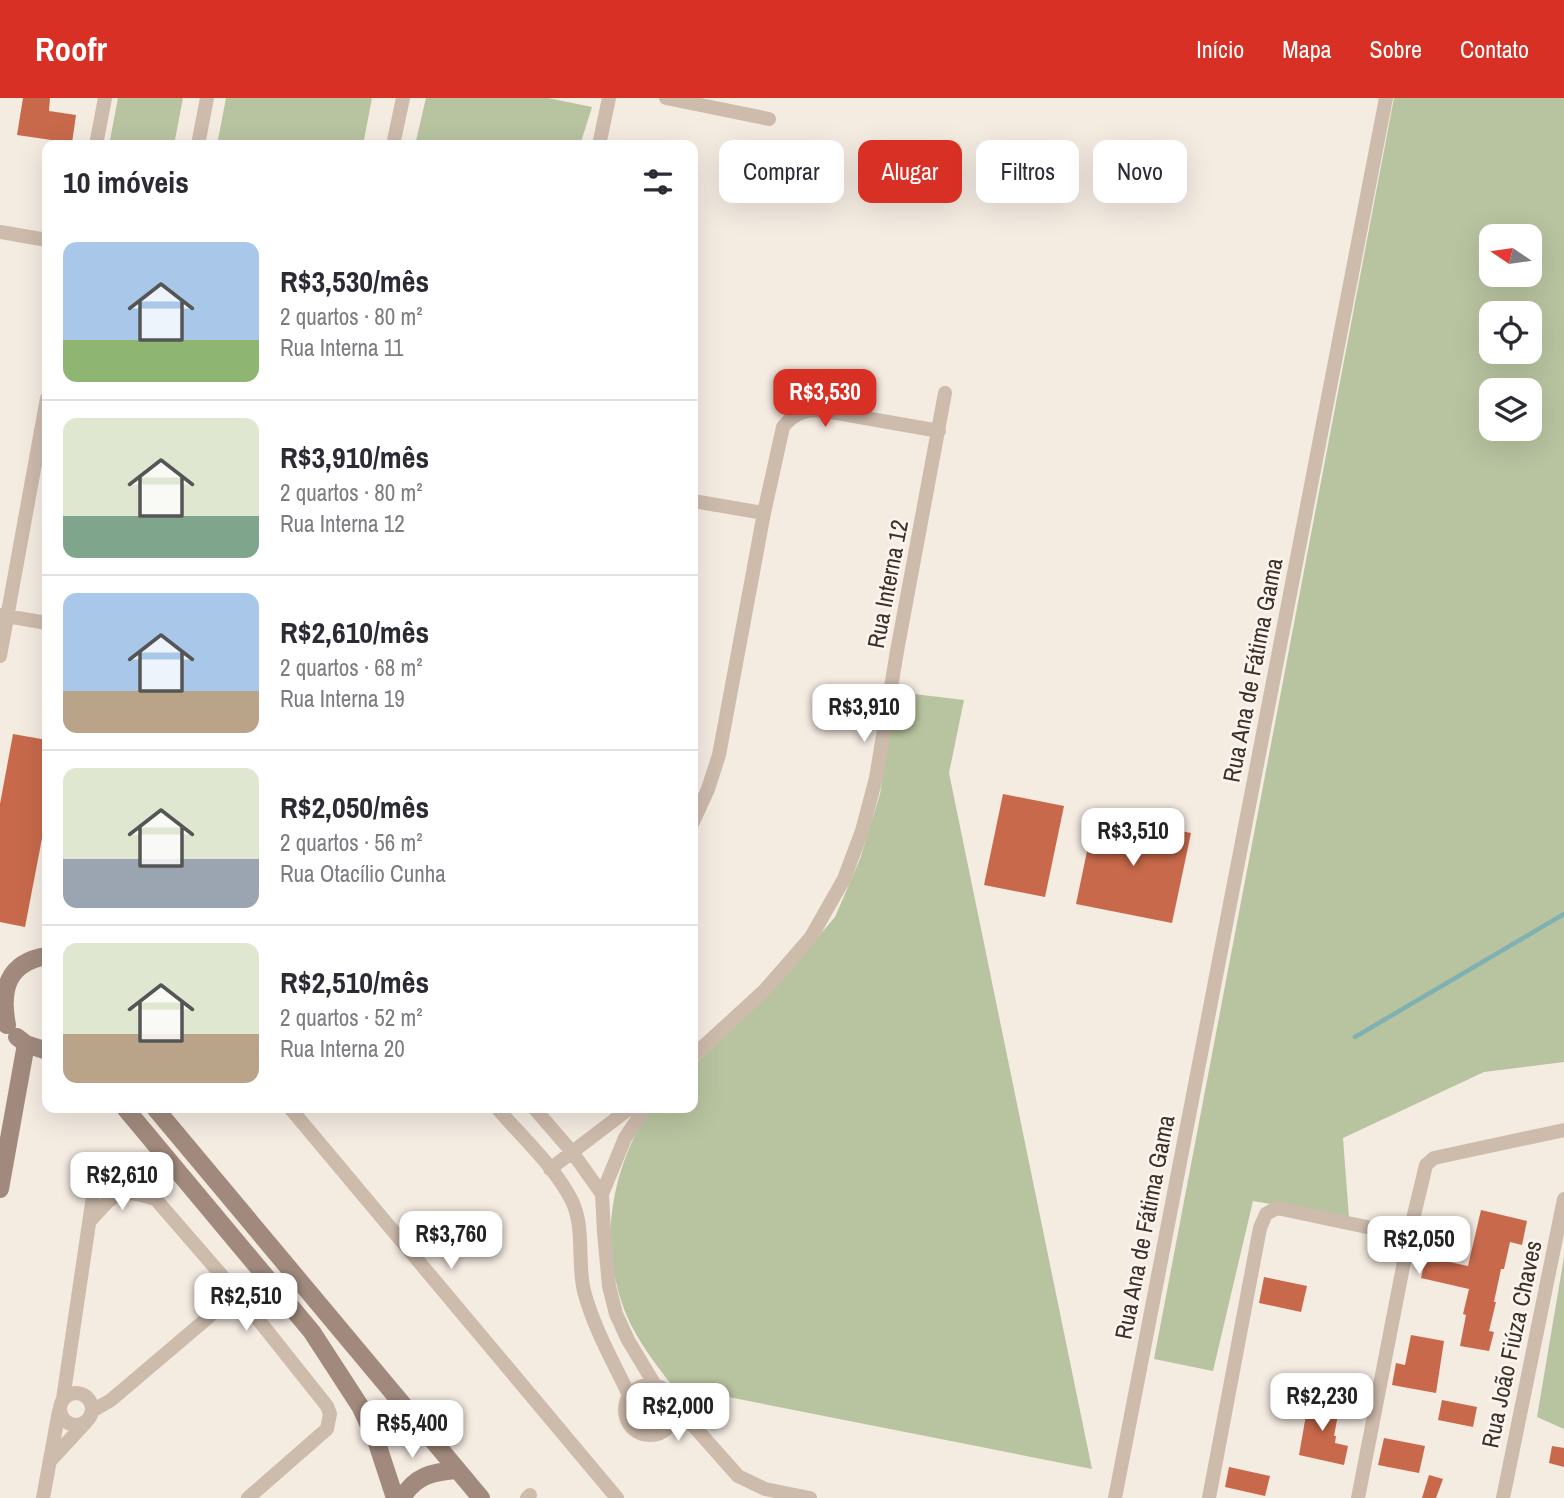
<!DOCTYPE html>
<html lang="pt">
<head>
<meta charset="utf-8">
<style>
	:root { --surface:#fff; --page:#f7f7f7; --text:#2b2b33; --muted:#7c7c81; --line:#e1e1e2; --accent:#d93025 }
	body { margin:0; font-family:"Archivo Narrow",sans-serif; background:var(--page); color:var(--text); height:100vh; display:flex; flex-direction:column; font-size:26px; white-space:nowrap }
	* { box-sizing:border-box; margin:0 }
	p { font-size:23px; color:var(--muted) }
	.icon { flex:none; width:38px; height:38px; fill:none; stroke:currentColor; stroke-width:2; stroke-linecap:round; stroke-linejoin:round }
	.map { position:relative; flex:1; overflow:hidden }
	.details { position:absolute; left:42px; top:42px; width:656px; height:973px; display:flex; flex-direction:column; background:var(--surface); border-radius:14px; box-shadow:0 7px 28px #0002 }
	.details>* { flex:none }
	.hud { position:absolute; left:719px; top:42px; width:665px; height:63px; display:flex; gap:14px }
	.needle { width:46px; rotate:283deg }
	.buttons { position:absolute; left:1479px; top:126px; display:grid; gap:14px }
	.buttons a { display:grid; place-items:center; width:63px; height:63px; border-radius:14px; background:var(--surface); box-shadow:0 7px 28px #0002; font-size:35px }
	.price { position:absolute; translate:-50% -60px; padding:0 16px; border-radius:14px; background:#fff; color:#222; font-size:23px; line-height:46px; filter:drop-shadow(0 2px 4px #0008) }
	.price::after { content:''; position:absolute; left:50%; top:42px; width:21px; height:16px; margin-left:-10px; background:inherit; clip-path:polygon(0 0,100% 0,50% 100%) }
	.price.active { background:var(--accent); color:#fff }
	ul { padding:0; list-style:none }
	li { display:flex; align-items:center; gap:21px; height:175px; padding:0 21px }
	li+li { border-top:2px solid var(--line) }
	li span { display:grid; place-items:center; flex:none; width:196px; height:140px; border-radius:14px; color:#555 }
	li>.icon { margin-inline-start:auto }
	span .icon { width:84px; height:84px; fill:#fffc; stroke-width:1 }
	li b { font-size:30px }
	h2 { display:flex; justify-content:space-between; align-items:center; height:84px; padding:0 21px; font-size:30px }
	.tag { padding:0 24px; border-radius:14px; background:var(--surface); box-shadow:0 7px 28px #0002; font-size:24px; line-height:63px }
	.tag.active { background:var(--accent); color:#fff }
	header { display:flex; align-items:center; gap:42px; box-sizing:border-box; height:98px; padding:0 35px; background:var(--accent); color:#fff }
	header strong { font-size:33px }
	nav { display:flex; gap:38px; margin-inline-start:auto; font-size:24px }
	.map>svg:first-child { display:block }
	.green { fill:#b8c4a0; fill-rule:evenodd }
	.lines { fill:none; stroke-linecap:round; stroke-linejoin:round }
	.stream { stroke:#7fb0b2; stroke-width:4.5 }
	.building { fill:#c8694b }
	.street { stroke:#cdbbac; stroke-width:14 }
	.secondary { stroke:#a18a7d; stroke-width:18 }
	.labels { text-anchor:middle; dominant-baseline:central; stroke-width:5; stroke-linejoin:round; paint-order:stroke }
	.street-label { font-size:24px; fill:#3b302b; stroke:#fbf5ee }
</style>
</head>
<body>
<header>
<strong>Roofr</strong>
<nav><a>Início</a><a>Mapa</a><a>Sobre</a><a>Contato</a></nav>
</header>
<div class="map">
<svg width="1564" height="1400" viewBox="0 0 1564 1400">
	<rect width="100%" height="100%" fill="#f4ebe1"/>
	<path class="green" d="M 118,0 L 183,0 L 174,47 L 109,47 Z
		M 226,0 L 372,0 L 363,47 L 217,47 Z
		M 426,0 L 548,0 L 592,9 L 580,47 L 415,47 Z
		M 1394,0 L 1564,0 L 1564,964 L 1484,974 L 1343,1040 L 1349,1120 L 1253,1103 L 1213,1273 L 1154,1261 ZM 1491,138 L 1530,138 L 1530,177 L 1491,177 ZM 1491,215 L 1530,215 L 1530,254 L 1491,254 ZM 1491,292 L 1530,292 L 1530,331 L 1491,331 Z
		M 897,594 L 964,602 L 949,675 L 1092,1371 L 713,1296 L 696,1318 C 671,1285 639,1250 624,1211 C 598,1140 612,1072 650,1010 L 693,1010 L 693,968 L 776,888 L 835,819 L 860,761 L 880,696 Z
		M 1564,1159 L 1564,1331 L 1537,1319 Z"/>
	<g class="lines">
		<path class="stream" d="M 1355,939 L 1564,816"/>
	</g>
	<path class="building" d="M 23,0 L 50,0 L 49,13 L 76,17 L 72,45 L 17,37 Z
		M 13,636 L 47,642 L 47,730 L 44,730 L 25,829 L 0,824 L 0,706 Z
		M 1003,696 L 1064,708 L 1045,799 L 984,787 Z
		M 1095,715 L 1191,735 L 1172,825 L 1076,806 Z
		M 1481,1112 L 1527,1123 L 1522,1147 L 1510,1144 L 1504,1171 L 1501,1171 L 1494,1204 L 1496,1204 L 1489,1233 L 1494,1234 L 1489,1253 L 1460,1248 L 1466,1217 L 1463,1216 L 1469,1191 L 1421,1180 L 1426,1159 L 1468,1168 Z
		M 1264,1179 L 1307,1188 L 1301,1214 L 1259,1205 Z
		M 1411,1237 L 1444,1243 L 1436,1295 L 1392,1287 L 1396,1265 L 1405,1267 Z
		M 1309,1300 L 1340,1306 L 1334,1338 L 1336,1338 L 1335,1345 L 1348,1348 L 1344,1367 L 1299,1357 Z
		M 1442,1302 L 1477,1309 L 1473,1329 L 1438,1322 Z
		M 1384,1340 L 1425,1348 L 1419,1375 L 1378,1367 Z
		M 1552,1348 L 1564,1350 L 1564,1369 L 1549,1365 Z
		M 1229,1369 L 1270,1378 L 1265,1398 L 1225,1389 Z
		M 1429,1377 L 1443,1381 L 1436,1400 L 1422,1400 Z"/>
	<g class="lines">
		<path class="street" d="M 666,0 L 769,21
			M 96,47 L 105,0
			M 198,47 L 207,0
			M 393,47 L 403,0
			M 599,47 L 609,0
			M 0,134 L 47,142
			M 693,403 L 764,415
			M 0,517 L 47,525
			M 0,558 L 47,300
			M 693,724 L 708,691 L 719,657 L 764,415 L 783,329 C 793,316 804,312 820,312 L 939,333
			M 693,958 L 764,893 L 811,839 L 844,781 L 862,733 L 876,680 L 897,553 L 945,295
			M 290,1010 L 617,1400
			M 497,1010 C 521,1038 556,1070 572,1103 C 585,1130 577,1164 584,1193 C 594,1231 613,1263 629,1297
			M 534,1010 L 572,1054 L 602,1096 L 604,1134 L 609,1188 L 616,1216 L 628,1242 L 655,1287
			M 550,1071 L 630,1010
			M 602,1096 L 625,1040 L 645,1010
			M 90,1123 C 115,1095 117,1089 155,1101
			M625 1312a25 25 0 1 1 50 0a25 25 0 1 1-50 0Z
			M60 1311a16 16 0 1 1 32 0a16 16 0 1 1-32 0Z
			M 63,1301 L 96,1078 C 104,1066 112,1061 126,1067 L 237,1195 L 327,1308 L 330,1316 L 327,1331 L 248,1400
			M 675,1307 L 738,1378 L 765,1391 L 810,1400
			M 92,1313 L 111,1302 L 237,1195
			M 50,1363 L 86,1324
			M 43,1400 L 59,1313
			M 527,1400 L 530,1397
			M 1115,1400 L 1386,0
			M 1209,1400 L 1260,1130 L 1266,1116 L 1277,1110 L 1409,1138
			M 1358,1400 L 1409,1138 L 1426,1067 L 1434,1060 L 1564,1032
			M 1503,1400 L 1564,1101"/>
		<path class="secondary" d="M 7,927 C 0,891 8,864 47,858
			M 17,939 L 26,946 L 47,953
			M 125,1010 L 312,1234 L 360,1308 L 376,1342 L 395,1400
			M 155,1010 L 481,1400
			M 0,1091 L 26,946
			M 402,1400 C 415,1378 432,1374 456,1372"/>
	</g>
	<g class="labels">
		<g class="street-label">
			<text transform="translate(887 486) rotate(-79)">Rua Interna 12</text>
			<text transform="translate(1252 572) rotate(-79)">Rua Ana de Fátima Gama</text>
			<text transform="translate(1144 1129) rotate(-79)">Rua Ana de Fátima Gama</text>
			<text transform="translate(1511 1246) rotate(-78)">Rua João Fiúza Chaves</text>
		</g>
	</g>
</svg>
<div class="buttons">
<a><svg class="needle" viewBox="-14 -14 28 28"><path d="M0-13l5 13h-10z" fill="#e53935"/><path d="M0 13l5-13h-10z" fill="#7c7c81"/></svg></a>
<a><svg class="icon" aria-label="locate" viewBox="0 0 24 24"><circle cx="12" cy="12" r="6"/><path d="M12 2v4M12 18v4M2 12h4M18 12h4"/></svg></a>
<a><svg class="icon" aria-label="layers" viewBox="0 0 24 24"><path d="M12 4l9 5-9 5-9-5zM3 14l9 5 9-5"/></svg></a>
</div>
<b class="price active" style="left:825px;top:331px">R$3,530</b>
<b class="price" style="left:864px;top:646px">R$3,910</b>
<b class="price" style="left:1133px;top:770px">R$3,510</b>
<b class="price" style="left:122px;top:1114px">R$2,610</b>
<b class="price" style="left:451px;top:1173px">R$3,760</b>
<b class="price" style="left:1419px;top:1178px">R$2,050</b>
<b class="price" style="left:246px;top:1235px">R$2,510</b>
<b class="price" style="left:1322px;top:1335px">R$2,230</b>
<b class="price" style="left:678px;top:1345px">R$2,000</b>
<b class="price" style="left:412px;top:1362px">R$5,400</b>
<div class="hud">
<a class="tag">Comprar</a>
<a class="tag active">Alugar</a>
<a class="tag">Filtros</a>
<a class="tag">Novo</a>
</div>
<section class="details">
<h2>10 imóveis<svg class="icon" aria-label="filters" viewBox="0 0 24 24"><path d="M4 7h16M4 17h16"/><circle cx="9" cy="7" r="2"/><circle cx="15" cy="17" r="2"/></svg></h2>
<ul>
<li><span style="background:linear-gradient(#a9c7e8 70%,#8fb573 0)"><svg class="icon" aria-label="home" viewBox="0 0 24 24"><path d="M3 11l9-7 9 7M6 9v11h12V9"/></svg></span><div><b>R$3,530/mês</b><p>2 quartos · 80 m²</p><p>Rua Interna 11</p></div></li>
<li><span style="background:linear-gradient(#dfe7d0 70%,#7fa58c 0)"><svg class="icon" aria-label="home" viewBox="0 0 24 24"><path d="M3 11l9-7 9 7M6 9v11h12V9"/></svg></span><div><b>R$3,910/mês</b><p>2 quartos · 80 m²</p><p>Rua Interna 12</p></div></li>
<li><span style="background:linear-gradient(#a9c7e8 70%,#b9a48a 0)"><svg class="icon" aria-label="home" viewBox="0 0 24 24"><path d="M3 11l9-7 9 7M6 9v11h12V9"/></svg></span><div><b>R$2,610/mês</b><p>2 quartos · 68 m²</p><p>Rua Interna 19</p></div></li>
<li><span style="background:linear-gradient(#dfe7d0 65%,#9aa5b1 0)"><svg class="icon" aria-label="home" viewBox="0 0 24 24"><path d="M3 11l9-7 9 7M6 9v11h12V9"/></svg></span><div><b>R$2,050/mês</b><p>2 quartos · 56 m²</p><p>Rua Otacílio Cunha</p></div></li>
<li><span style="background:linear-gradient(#dfe7d0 65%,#b9a48a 0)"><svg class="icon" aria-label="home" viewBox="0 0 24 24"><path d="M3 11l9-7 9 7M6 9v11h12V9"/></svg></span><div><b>R$2,510/mês</b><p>2 quartos · 52 m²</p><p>Rua Interna 20</p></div></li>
</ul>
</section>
</div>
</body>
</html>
